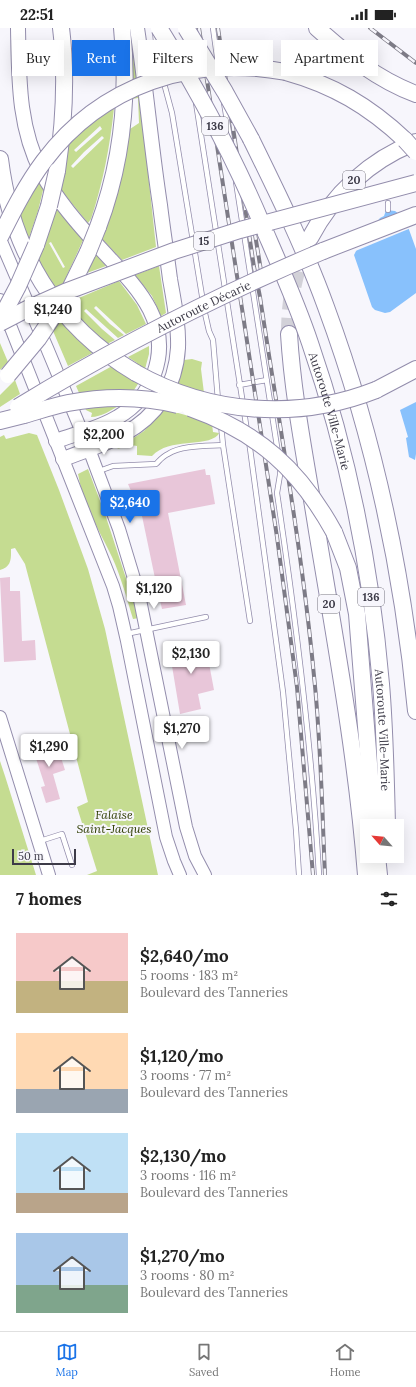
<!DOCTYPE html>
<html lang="en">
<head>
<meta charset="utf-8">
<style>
	:root { --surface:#fff; --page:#f6f6f6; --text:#222; --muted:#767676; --line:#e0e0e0; --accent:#1a73e8 }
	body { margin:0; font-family:Lora,serif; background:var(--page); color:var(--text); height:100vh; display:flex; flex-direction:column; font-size:15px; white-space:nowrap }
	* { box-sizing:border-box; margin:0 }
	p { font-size:13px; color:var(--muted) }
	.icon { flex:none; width:22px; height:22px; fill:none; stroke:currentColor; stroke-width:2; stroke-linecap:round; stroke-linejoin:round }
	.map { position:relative; height:847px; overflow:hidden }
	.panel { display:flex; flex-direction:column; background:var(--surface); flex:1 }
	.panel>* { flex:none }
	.banner { position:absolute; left:12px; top:12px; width:392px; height:36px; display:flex; gap:8px }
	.needle { width:26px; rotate:297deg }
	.buttons { position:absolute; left:360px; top:791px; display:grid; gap:8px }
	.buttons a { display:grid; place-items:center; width:44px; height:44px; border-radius:0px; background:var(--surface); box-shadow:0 4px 16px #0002; font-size:20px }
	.scale { position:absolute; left:12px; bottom:10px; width:64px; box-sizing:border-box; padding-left:4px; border:2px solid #3d3b48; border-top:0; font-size:11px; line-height:14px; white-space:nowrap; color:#3d3b48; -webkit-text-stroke:3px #f7f6fc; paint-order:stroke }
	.price { position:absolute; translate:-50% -34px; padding:0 9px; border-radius:4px; background:#fff; color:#222; font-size:13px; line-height:26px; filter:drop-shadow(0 1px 2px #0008) }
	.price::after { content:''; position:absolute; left:50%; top:24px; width:12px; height:9px; margin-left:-6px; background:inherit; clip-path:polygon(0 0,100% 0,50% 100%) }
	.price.selected { background:var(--accent); color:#fff }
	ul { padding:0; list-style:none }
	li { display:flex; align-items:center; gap:12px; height:100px; padding:0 16px }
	li span { display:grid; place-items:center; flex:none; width:112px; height:80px; border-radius:0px; color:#555 }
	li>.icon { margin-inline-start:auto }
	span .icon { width:48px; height:48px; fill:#fffc; stroke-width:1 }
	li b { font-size:17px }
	h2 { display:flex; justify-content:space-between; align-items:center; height:48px; padding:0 16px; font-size:17px }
	.chip { padding:0 14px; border-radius:0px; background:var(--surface); box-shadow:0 4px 16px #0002; font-size:14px; line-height:36px }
	.chip.selected { background:var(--accent); color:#fff }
	.status { display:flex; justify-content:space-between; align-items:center; height:28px; padding:0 20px; background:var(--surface); direction:ltr }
	.status svg { height:11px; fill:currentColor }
	.dock { display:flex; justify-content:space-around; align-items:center; height:56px; border-top:1px solid var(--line); background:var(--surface); font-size:11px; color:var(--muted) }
	.dock a { display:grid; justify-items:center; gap:2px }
	.dock .selected { color:var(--accent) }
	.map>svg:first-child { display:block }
	.green { fill:#c5dc91; fill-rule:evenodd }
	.water { fill:#88c1fc }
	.pier { fill:#f7f6fc }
	.building { fill:#e8c6d9 }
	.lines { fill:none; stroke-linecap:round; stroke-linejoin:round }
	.motorway-tunnel { stroke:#d2d1d8; stroke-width:16; stroke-dasharray:16 8; stroke-linecap:butt }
	.service-casing { stroke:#938dac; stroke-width:6 }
	.secondary-casing { stroke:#938dac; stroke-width:14 }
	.trunk-casing { stroke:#938dac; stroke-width:16 }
	.motorway-casing { stroke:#938dac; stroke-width:18 }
	.service { stroke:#fff; stroke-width:4.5 }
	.secondary { stroke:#fff; stroke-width:12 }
	.trunk { stroke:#fff; stroke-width:14 }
	.motorway { stroke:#fff; stroke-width:16 }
	.rail-casing { stroke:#7d7b86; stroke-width:4 }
	.rail { stroke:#f7f6fc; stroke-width:2.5; stroke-dasharray:8; stroke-linecap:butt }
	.motorway-bridge-casing { stroke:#938dac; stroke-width:18; stroke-linecap:butt }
	.motorway-bridge { stroke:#fff; stroke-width:16 }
	.labels { text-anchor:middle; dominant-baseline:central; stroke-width:4; stroke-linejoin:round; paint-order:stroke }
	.shield { fill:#f7f6fc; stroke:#75737e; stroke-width:1 }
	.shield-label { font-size:11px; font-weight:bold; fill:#3d3b48 }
	.street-label { font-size:12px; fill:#3d3b48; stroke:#f7f6fc }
	.park-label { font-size:12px; font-style:italic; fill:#2f3d02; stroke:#f7f6fc }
</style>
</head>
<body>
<div class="status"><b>22:51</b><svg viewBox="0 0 49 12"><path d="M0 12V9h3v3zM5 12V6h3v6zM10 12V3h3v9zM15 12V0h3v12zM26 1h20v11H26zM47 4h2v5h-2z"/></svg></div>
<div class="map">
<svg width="416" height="847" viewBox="0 0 416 847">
	<rect width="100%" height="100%" fill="#f7f6fc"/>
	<path class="green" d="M 135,18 L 140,53 L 132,57 L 131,19 Z
		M 141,66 L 146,126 L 156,219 L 122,232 L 102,211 L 119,160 L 130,101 L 139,95 L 138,70 L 132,71 L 133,70 Z
		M 114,80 C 110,118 103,155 91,191 L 88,195 L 60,161 L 68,117 L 89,97 ZM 100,98 L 102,101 L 76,124 L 74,122 ZM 102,108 L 104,110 L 73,140 L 71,138 L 84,124 Z
		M 41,151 L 44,158 L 38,183 L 29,210 L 27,210 L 19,188 Z
		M 58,178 L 84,210 L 63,256 L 54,260 L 37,233 L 55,180 ZM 51,214 L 65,239 L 63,240 L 49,215 Z
		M 96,226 L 106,238 L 87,245 Z
		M 159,238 L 166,285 L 161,288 L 152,268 L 135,247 Z
		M 119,253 L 137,277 L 146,296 L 126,306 L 96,278 L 94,280 L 110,296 L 124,307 L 118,310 L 86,281 L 84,283 L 102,301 L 115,312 L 107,316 L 84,296 L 69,279 L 74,272 Z
		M 62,290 L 96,323 L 68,338 L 53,303 Z
		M 0,315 L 8,334 L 0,342 Z
		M 149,318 L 149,326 L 145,341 L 136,336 L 137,335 L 128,329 Z
		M 192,331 L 202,334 L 201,341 L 204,365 L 177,356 L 184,332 Z
		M 114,337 L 140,353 L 132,365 L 80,367 L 76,358 Z
		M 15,352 L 20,366 L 0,379 L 0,367 Z
		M 120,377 C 111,382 102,389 91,389 L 92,385 L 86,382 L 84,379 Z
		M 164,381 L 196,390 L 212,396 L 213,404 L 219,405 L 218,407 C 205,420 170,409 152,428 L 137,427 L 137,418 L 131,417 L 117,421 L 144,403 Z
		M 29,405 L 37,407 L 59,462 L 88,541 L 105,601 L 158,847 L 87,847 L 97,843 L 77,779 L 88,774 L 25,536 L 15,520 L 11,521 C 11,530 12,539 0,542 L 0,409 L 4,407 L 6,411 Z
		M 88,441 L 105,486 L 139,590 L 133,591 C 127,571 121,549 112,529 C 99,502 83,476 78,446 Z
		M 0,733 L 5,748 L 36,847 L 0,847 Z"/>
	<path class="water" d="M 386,182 L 395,183 L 402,188 L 407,196 L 416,221 L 416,265 L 390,284 L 385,285 L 375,282 L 372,279 L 354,227 L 360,215 L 380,190 L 384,188 Z
		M 416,374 L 416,426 L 415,432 L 409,429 L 406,410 L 408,409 L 400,382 Z"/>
	<path class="pier" d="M 400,184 L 404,187 L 411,200 L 353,224 L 359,214 L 374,194 Z"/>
	<path class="building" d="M 205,441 L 206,447 L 210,447 L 215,476 L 168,485 L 186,577 L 162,581 L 156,555 L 142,488 L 128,456 Z
		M 10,549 L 10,563 L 20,563 L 22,613 L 35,612 L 36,632 L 4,634 L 0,550 Z
		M 205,614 L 214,662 L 198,666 L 201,681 L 180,686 L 169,620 Z
		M 55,711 L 65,742 L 53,746 L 60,771 L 46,775 L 41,759 L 45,758 L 32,718 Z"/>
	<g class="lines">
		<path class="motorway-tunnel" d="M 289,306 C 289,277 293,249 305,222"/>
		<g class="service-casing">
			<path id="service" d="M 213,0 L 218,36
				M 155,4 L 158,33 L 172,85 L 203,274
				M 187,14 L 191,40
				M 196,75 L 243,376
				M 224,75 L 230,111
				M 236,154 L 278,425
				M 388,182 L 388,175
				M 204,281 L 209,303 L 213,312 L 218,372
				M 239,357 L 267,352
				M 244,383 L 247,403
				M 221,397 L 223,417
				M 249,413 L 283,664 L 296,802 L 299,847
				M 280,439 L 280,447 L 277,465 C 296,592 312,719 319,847
				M 99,443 L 113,438 L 156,436 C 160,432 163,428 168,426 C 181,417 207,418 223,417 L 250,593
				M 126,606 L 206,589
				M 40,813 L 62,806 L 72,837"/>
		</g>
		<g class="secondary-casing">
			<path id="secondary" d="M 0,211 L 47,320 L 89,421 L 119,501 L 139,567 L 186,799 L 195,828 L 205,847
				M 0,272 L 113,558 L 119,578 L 127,613 L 166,809 L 174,833 L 180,847
				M 0,689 L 49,847"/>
		</g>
		<g class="trunk-casing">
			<path id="trunk" d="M 18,0 C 19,50 18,99 42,145 C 57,172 78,196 99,219 C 132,255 174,291 154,346 C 148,364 135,379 118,389 C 101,400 75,406 56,413
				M 63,431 C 100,417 139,407 162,372 C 171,357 177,338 178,320 C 179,298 174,274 170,251 C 167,227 163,202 160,177 C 151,118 146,59 137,0"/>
		</g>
		<g class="motorway-casing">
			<g id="motorway">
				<path d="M 317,0 C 347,27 378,52 416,66"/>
				<path d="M 286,44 C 333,57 369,78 405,112"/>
				<path d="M 251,111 C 278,166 305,221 326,279 C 374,409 403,545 416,683"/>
				<path d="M 0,131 C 11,222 56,298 136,345"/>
				<path d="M 57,143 C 64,96 67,48 61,0"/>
				<path d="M 98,199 C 122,135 129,67 122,0"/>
				<path id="s1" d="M 264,201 C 280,238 297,276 310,315 C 348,425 371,540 381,656 C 385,703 386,751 387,798"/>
				<path d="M 310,210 C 333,166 370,132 416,114"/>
				<path d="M 36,217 L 49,178"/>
				<path d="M 323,223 L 416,187"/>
				<path d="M 66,269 L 88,224"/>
				<path d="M 289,306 C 293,372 307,438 317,503 C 336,617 357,732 366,847"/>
				<path d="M 376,362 L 416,341"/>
				<path d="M 0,393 L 24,387"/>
				<path d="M 334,504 L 348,540 L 357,586 L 374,798"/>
				<path d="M 377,828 L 379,847"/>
			</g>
		</g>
		<use href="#service" class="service"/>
		<use href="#secondary" class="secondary"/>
		<use href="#trunk" class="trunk"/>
		<use href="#motorway" class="motorway"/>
		<g class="rail-casing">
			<path id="rail" d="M 199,0 L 277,509 L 297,659 L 313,847
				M 218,0 L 254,239 L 260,269 C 279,395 302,521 314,648 C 321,714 322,781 325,847
				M 370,0 L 416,35
				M 252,188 L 263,255"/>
		</g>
		<use href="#rail" class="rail"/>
		<g class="motorway-bridge-casing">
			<g id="motorway-bridge">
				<path d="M 159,0 C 199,64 235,131 264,201"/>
				<path d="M 186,0 L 225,64 L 251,111"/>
				<path d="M 405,112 L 416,124"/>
				<path d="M 49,178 L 57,143"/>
				<path d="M 0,209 C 13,183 26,157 44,133 C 101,57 193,26 286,44"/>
				<path d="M 88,224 L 98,199"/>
				<path d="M 0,292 L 18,258 L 36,217"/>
				<path d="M 0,295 L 27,281 L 65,264 L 174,223 L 240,202 L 416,155"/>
				<path d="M 136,345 C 209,386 297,393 376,362"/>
				<path d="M 8,347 L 38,311 L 66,269"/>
				<path id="s2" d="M 18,379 C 116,319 218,267 323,223"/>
				<path d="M 190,380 C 258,404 300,442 334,504"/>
				<path d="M 24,387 C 38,383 53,378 68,375 C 105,368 142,368 178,377"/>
			</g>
		</g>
		<use href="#motorway-bridge" class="motorway-bridge"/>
	</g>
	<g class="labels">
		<g class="shield">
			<rect x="202" y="89" width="26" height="18" rx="3"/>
			<rect x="343" y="143" width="22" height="18" rx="3"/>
			<rect x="194" y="204" width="20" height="18" rx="3"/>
			<rect x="358" y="560" width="26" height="18" rx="3"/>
			<rect x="318" y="567" width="22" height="18" rx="3"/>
		</g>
		<g class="shield-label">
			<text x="215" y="98">136</text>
			<text x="354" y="152">20</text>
			<text x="204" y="213">15</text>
			<text x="371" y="569">136</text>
			<text x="329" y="576">20</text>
		</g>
		<g class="street-label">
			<text stroke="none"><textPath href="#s2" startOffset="211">Autoroute Décarie</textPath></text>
			<text stroke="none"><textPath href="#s1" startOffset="194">Autoroute Ville-Marie</textPath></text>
			<text stroke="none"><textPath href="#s1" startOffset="518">Autoroute Ville-Marie</textPath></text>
		</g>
		<g class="park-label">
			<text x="114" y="786">Falaise<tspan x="114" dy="14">Saint-Jacques</tspan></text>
		</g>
	</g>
</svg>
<div class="buttons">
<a><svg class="needle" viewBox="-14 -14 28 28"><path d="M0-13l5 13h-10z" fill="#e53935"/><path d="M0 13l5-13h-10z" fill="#767676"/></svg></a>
</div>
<div class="scale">50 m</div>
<b class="price" style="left:53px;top:303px">$1,240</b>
<b class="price" style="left:104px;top:428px">$2,200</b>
<b class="price selected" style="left:130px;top:496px">$2,640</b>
<b class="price" style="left:154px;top:582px">$1,120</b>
<b class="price" style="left:191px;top:647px">$2,130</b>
<b class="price" style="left:182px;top:722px">$1,270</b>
<b class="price" style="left:49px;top:740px">$1,290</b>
<div class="banner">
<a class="chip">Buy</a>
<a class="chip selected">Rent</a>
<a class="chip">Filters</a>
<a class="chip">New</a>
<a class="chip">Apartment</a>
</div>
</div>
<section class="panel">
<h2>7 homes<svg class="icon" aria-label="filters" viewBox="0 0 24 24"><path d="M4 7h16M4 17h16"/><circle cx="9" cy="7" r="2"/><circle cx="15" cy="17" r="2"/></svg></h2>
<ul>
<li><span style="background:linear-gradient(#f6c9c9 60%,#c2b280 0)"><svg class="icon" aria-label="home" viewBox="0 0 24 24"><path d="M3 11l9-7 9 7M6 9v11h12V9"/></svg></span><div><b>$2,640/mo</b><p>5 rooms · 183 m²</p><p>Boulevard des Tanneries</p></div></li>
<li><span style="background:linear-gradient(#ffd9b3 70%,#9aa5b1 0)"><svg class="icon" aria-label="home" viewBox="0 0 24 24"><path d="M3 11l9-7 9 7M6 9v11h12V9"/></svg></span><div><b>$1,120/mo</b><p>3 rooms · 77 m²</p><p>Boulevard des Tanneries</p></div></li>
<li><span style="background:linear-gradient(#bfe0f5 75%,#b9a48a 0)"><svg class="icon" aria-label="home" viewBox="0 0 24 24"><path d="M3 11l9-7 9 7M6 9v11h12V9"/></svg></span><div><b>$2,130/mo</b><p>3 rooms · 116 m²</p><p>Boulevard des Tanneries</p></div></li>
<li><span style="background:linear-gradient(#a9c7e8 65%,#7fa58c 0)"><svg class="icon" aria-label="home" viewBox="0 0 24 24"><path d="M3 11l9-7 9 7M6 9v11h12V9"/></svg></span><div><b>$1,270/mo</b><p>3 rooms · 80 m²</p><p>Boulevard des Tanneries</p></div></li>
</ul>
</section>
<nav class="dock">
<a class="selected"><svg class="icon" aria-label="map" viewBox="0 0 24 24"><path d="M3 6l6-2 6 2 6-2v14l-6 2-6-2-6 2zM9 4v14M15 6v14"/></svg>Map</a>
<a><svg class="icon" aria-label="saved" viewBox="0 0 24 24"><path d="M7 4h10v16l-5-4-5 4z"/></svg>Saved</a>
<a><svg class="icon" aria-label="home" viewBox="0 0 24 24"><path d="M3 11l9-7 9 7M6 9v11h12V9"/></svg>Home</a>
</nav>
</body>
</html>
